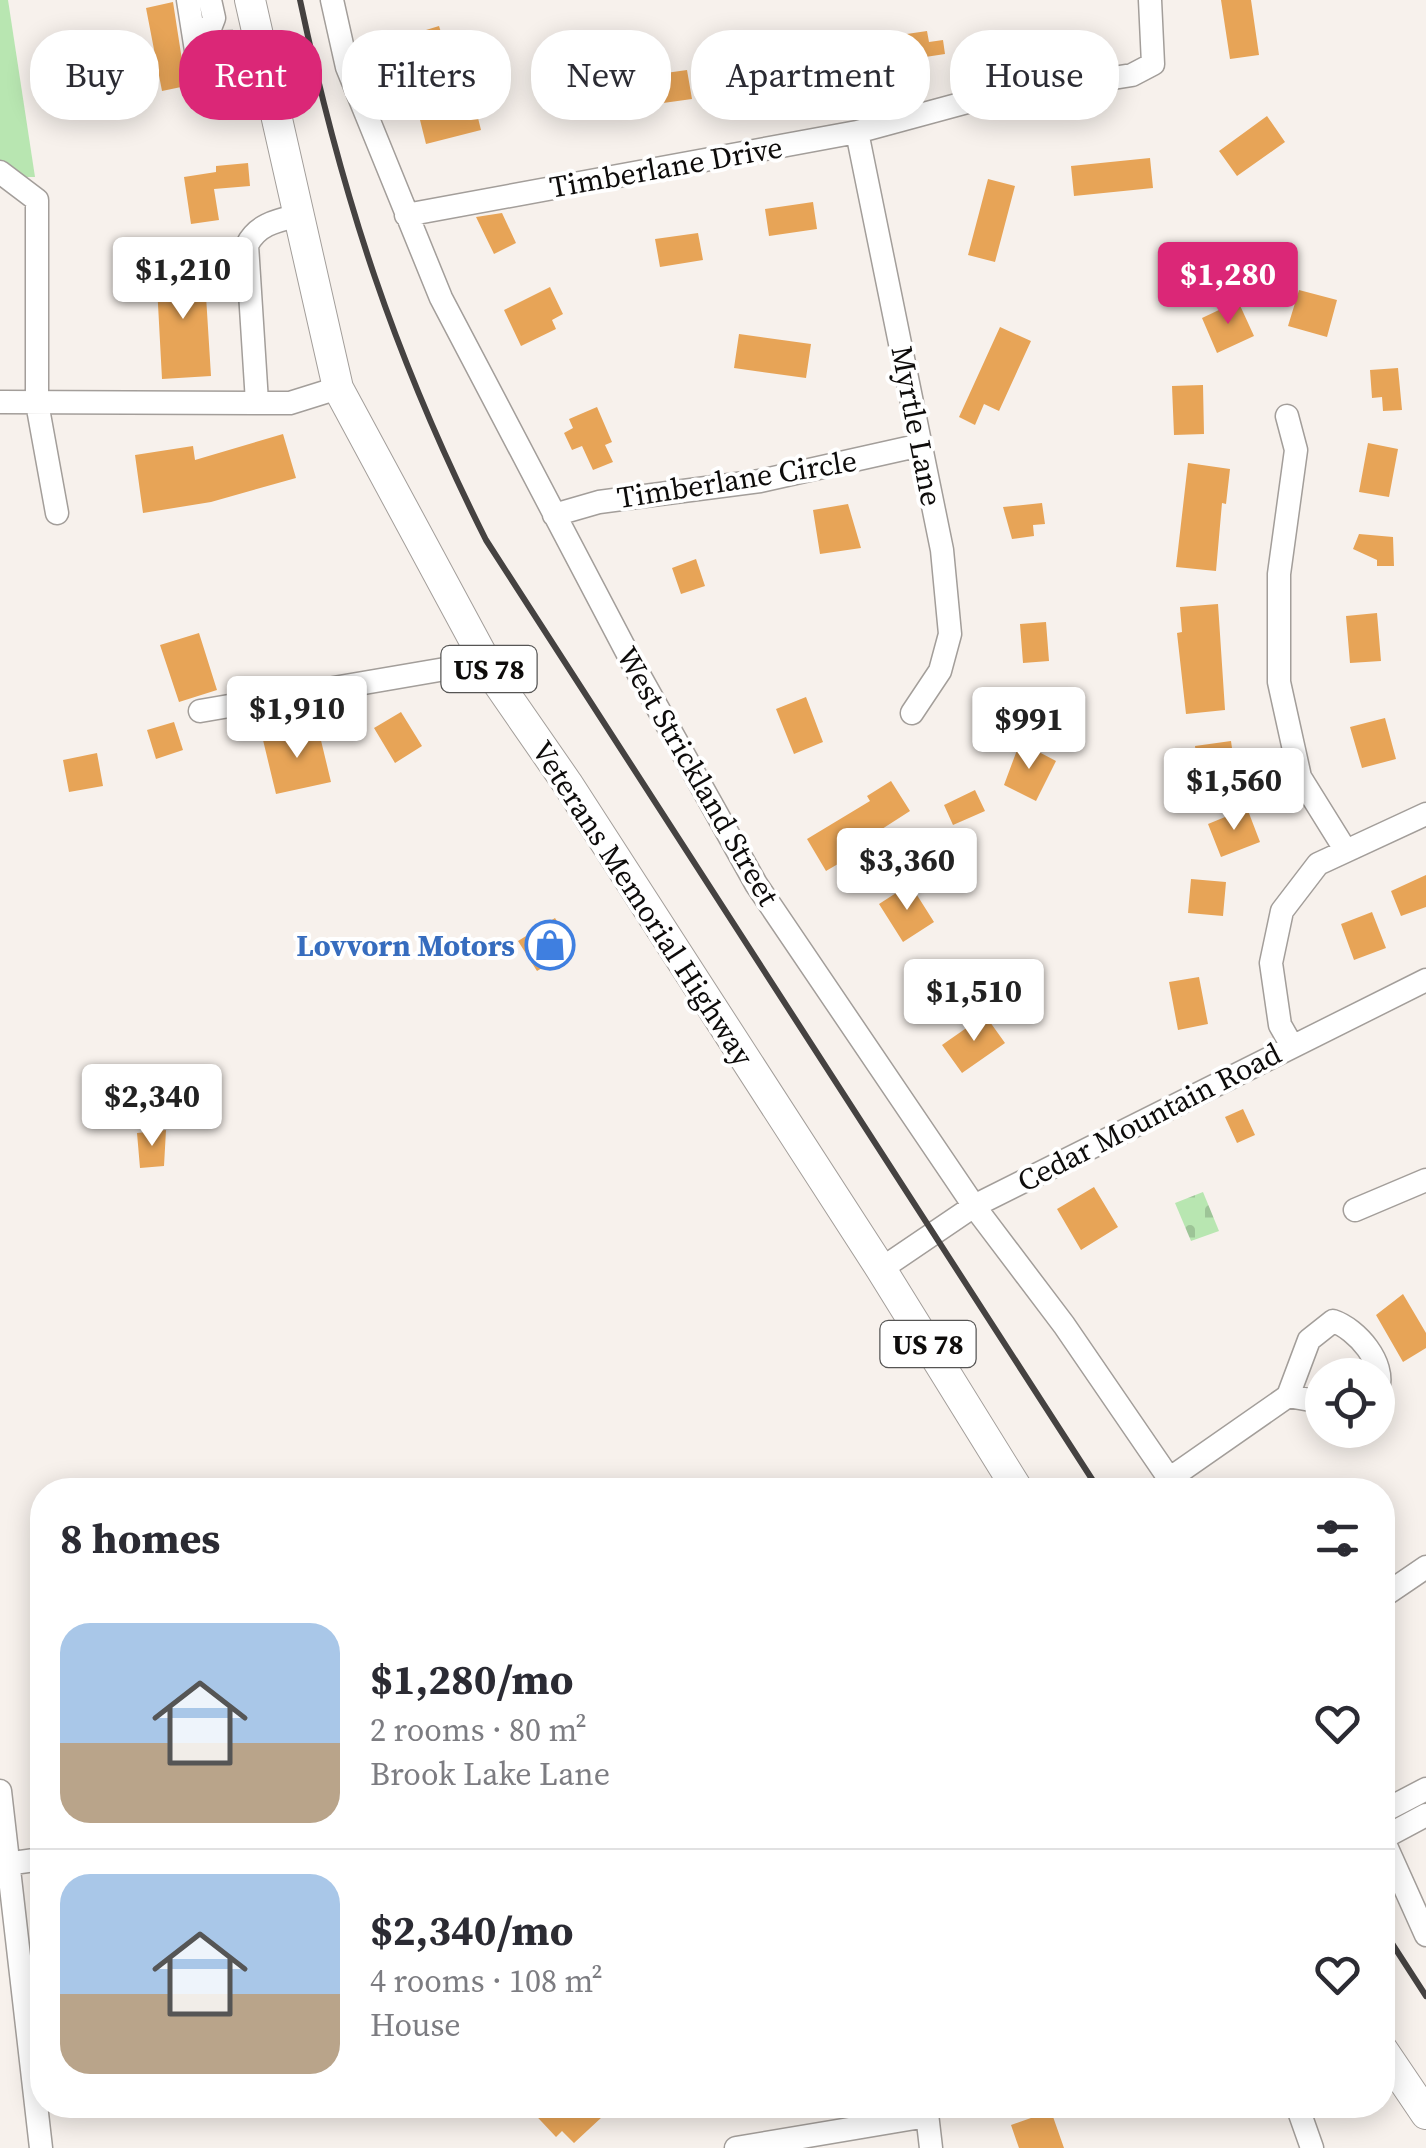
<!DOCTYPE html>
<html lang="en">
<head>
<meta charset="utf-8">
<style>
	:root { --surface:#fff; --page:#f7f7f7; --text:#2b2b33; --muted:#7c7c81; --line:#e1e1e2; --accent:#db2777 }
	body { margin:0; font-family:"Source Serif 4",serif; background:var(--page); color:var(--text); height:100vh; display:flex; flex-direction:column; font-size:38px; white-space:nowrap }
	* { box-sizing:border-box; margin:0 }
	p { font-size:32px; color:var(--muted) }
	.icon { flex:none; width:55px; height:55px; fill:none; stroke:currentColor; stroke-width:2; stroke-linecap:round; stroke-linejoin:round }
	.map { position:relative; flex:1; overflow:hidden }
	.drawer { position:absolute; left:30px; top:1478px; width:1365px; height:640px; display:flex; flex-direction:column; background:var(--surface); border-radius:40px; box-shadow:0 5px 25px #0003 }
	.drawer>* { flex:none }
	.hud { position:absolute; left:30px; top:30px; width:1368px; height:90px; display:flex; gap:20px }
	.fabs { position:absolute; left:1305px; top:1358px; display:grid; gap:20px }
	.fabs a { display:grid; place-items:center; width:90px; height:90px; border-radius:50%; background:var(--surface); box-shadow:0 5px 25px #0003; font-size:50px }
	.price { position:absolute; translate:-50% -85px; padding:0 22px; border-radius:10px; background:#fff; color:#222; font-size:32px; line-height:65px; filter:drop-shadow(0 2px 5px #0008) }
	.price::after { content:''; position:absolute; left:50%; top:60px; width:30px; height:22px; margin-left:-15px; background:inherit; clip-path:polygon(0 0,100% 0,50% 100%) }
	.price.on { background:var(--accent); color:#fff }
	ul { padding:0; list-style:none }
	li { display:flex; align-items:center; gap:30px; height:250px; padding:0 30px }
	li+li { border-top:2px solid var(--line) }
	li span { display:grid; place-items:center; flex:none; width:280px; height:200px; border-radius:30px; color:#555 }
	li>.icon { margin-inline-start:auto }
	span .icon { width:120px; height:120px; fill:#fffc; stroke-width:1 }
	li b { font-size:42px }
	h2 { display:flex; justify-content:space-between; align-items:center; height:120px; padding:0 30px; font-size:42px }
	.tag { padding:0 35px; border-radius:40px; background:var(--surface); box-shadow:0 5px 25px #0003; font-size:35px; line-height:90px }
	.tag.on { background:var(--accent); color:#fff }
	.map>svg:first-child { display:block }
	.green { fill:#b8e6b1 }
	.cemetery { fill:url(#cemetery-stones) }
	.building { fill:#e7a457 }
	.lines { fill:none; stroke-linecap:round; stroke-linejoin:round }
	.minor-tunnel { stroke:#d4cfca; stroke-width:22; stroke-dasharray:22 11; stroke-linecap:butt }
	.minor-casing { stroke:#a39e9a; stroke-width:25 }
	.major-casing { stroke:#a39e9a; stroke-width:32 }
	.minor { stroke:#fff; stroke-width:22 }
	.major { stroke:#fff; stroke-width:30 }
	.rail { stroke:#454241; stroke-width:6 }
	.labels { text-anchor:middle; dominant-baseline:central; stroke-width:8; stroke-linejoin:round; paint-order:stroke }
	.shield { fill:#fff; stroke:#565554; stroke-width:2.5 }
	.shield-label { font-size:28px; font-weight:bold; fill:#0e0c0b }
	.street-label { font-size:30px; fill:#0e0c0b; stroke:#fff }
	.shop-label { font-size:30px; font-weight:bold; fill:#366cbe; stroke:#fff; text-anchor:end }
</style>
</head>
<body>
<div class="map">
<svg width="1426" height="2148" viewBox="0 0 1426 2148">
	<defs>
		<pattern id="cemetery-stones" width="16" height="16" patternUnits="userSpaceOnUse" patternTransform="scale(2.5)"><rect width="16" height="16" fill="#b8e6b1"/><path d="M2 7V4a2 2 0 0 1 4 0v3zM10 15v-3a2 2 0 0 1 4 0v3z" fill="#9dc497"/></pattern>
	</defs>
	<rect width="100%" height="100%" fill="#f7f1ec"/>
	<path class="green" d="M 0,0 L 8,0 L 35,177 L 0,177 Z"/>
	<path class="cemetery" d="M 1203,1192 L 1219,1231 L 1191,1241 L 1175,1203 Z"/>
	<path class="building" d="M 1221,0 L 1251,0 L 1259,55 L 1230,59 Z
		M 173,2 L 186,86 L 162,91 L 146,8 Z
		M 439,26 L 450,60 L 423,68 L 413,34 Z
		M 927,31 L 929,42 L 943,40 L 945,54 L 899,61 L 900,35 Z
		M 687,70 L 692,99 L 627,108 L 623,79 Z
		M 470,86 L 481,130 L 426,144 L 415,100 Z
		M 1267,116 L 1285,142 L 1237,176 L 1219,151 Z
		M 1150,158 L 1153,188 L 1074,196 L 1071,166 Z
		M 248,163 L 250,186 L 214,189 L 219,220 L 191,224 L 184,177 L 216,172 L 216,166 Z
		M 988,179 L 1015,186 L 995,262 L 968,255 Z
		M 813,202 L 817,229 L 769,236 L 765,209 Z
		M 502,213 L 516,243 L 494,254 L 476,217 Z
		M 698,233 L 703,260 L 660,267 L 655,239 Z
		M 204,264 L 211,376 L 162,379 L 156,267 Z
		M 550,287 L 563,314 L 552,320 L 556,329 L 521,346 L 504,310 Z
		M 1299,290 L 1337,300 L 1327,337 L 1288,326 Z
		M 1238,301 L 1254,336 L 1217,353 L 1202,318 Z
		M 1000,327 L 1031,341 L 999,411 L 984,404 L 975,425 L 959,417 Z
		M 739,334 L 811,344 L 806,378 L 734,368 Z
		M 1398,368 L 1402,410 L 1383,411 L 1382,397 L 1372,398 L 1370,370 Z
		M 1203,385 L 1204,434 L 1174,435 L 1172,386 Z
		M 597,407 L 612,442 L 605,445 L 613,462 L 593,470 L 582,446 L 572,450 L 564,433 L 573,428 L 569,419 Z
		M 283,434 L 296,478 L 211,502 L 143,513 L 135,455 L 193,446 L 195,460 Z
		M 1368,443 L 1398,449 L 1389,497 L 1359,492 Z
		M 1188,463 L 1230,469 L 1226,504 L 1222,503 L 1216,571 L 1176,567 Z
		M 1042,503 L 1045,524 L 1033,525 L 1034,536 L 1012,539 L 1003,507 Z
		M 848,504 L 861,548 L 820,554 L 813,510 Z
		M 1359,534 L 1393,537 L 1394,566 L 1377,566 L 1377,560 L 1353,549 Z
		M 696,559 L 705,586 L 681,594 L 672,568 Z
		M 1218,604 L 1225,710 L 1186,714 L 1177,633 L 1182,632 L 1180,607 Z
		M 1377,613 L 1381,661 L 1350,663 L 1346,616 Z
		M 1046,622 L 1049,661 L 1023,663 L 1020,624 Z
		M 199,633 L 217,690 L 179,702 L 160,645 Z
		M 806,697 L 823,742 L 794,754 L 776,709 Z
		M 401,712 L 422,746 L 395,763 L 374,728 Z
		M 1385,718 L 1396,759 L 1362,768 L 1350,727 Z
		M 174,722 L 183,750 L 156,759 L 147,730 Z
		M 318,728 L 331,782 L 276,794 L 263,740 Z
		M 1231,741 L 1237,784 L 1201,790 L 1195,746 Z
		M 1020,742 L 1056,761 L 1036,801 L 1004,785 Z
		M 97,753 L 103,786 L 69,792 L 63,760 Z
		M 891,781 L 910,811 L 868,838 L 872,844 L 826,871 L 807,839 L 870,801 L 867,796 Z
		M 975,790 L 985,811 L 953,825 L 944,805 Z
		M 1247,808 L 1260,842 L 1221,857 L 1208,824 Z
		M 1426,875 L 1426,907 L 1401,916 L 1391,891 Z
		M 1191,879 L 1226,882 L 1223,916 L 1188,913 Z
		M 910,884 L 934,922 L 903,942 L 879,904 Z
		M 1372,912 L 1386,948 L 1354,960 L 1341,924 Z
		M 555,918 L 574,949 L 537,971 L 518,941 Z
		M 934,968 L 938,995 L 918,998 L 914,971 Z
		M 1199,977 L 1208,1024 L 1178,1030 L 1169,982 Z
		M 985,1015 L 1005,1043 L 962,1073 L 942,1045 Z
		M 1243,1109 L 1255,1135 L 1237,1143 L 1225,1117 Z
		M 166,1130 L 164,1166 L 140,1168 L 137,1133 Z
		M 1094,1187 L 1118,1227 L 1081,1250 L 1057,1209 Z
		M 1403,1294 L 1426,1333 L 1426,1348 L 1403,1362 L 1376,1315 Z
		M 526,2105 L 591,2105 L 602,2117 L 574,2143 L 562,2131 L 556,2137 Z
		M 1051,2111 L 1064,2148 L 1019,2148 L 1011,2125 Z"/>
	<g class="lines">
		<path class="minor-tunnel" d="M 222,30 L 224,52"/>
		<g class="minor-casing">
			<path id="minor" d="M 188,0 L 204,101 L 269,89
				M 332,0 L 347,67 L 441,298 L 632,662 L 756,884 L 974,1206 L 1064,1325 L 1177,1490
				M 209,31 L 214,18 L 210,0
				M 212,54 L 219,62 L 226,97
				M 857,132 L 942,550 L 950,634 L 940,671 L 912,713
				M 0,172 L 37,200 L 37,403 L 57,513
				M 406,215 L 857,132 L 975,100 L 1132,75 L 1153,64 L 1150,0
				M 0,402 L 290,403 L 338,388
				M 257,402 L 247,245 C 257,225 275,221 296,216
				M 1287,416 L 1296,450 L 1279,574 L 1279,682 L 1300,777 L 1346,851
				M 554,515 L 599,502 L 760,481 L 921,445
				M 200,711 L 486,662
				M 1292,1046 L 1280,1025 L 1271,963 L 1282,911 L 1318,864 L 1426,814
				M 1355,1210 L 1426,1180
				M 881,1269 L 974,1206 L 1426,980
				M 1288,1396 L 1322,1402
				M 1169,1479 L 1288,1396 L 1309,1340 L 1333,1321 C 1357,1329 1386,1363 1378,1389
				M 1382,1597 L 1426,1567
				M 0,1791 L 41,2148
				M 1382,1812 L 1426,1789
				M 1382,1837 L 1426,1935
				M 1383,1838 L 1426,1815
				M 6,1864 L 42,1859
				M 926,2105 L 931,2148
				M 1307,2105 L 1300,2114 L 1312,2148
				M 736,2148 L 927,2116"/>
		</g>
		<g class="major-casing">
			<path id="major" d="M 250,0 L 338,388 L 495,679 L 567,783 L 881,1269 L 1018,1490
				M 1382,2049 L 1426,2114"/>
		</g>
		<use href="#minor" class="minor"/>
		<use href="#major" class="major"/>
		<path class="rail" d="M 300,0 C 342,198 395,359 486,540 L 1099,1490
			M 1382,1928 L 1426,1996"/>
	</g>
	<defs>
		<g id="shop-ring" transform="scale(2.5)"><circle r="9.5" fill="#fff" stroke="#3f7fe0" stroke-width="1.5"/><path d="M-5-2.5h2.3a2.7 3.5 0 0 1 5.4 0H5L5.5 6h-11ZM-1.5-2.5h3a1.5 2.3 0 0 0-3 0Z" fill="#3f7fe0"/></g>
	</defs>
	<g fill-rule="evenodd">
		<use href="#shop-ring" x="550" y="945"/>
	</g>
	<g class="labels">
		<g class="shield">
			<rect x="441.5" y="646" width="95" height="46" rx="8"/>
			<rect x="880.5" y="1321" width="95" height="46" rx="8"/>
		</g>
		<g class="shield-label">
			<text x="489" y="669">US 78</text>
			<text x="928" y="1344">US 78</text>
		</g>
		<g class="street-label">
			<text transform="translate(666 167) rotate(-10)">Timberlane Drive</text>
			<text transform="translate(917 426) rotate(79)">Myrtle Lane</text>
			<text transform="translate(737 479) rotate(-9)">Timberlane Circle</text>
			<text transform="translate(698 776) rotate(60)">West Strickland Street</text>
			<text transform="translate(643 903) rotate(57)">Veterans Memorial Highway</text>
			<text transform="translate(1149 1117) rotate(-27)">Cedar Mountain Road</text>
		</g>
		<g class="shop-label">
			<text x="515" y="945">Lovvorn Motors</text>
		</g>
	</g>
</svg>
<div class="fabs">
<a><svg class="icon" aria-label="locate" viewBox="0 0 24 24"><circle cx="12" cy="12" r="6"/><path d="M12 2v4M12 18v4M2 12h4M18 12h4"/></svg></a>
</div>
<b class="price" style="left:183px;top:322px">$1,210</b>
<b class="price on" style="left:1228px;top:327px">$1,280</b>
<b class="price" style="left:297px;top:761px">$1,910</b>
<b class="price" style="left:1029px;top:772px">$991</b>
<b class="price" style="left:1234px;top:833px">$1,560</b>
<b class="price" style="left:907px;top:913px">$3,360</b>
<b class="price" style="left:974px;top:1044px">$1,510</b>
<b class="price" style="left:152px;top:1149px">$2,340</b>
<div class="hud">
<a class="tag">Buy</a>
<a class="tag on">Rent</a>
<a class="tag">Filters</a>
<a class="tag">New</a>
<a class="tag">Apartment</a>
<a class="tag">House</a>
</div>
<section class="drawer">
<h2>8 homes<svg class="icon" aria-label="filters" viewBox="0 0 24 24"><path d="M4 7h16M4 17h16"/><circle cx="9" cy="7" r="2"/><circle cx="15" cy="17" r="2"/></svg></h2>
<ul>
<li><span style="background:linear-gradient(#a9c7e8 60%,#b9a48a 0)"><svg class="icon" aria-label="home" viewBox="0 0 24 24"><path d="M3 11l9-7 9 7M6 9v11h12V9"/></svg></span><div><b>$1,280/mo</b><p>2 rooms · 80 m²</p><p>Brook Lake Lane</p></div><svg class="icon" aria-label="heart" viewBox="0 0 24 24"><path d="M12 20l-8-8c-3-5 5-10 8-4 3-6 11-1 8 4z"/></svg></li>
<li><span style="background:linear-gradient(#a9c7e8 60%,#b9a48a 0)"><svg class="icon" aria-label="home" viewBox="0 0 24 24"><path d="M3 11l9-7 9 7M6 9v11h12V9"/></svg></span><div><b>$2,340/mo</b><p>4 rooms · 108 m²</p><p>House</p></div><svg class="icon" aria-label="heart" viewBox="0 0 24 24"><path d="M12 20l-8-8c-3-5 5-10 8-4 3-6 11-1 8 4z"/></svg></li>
</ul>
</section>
</div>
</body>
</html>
